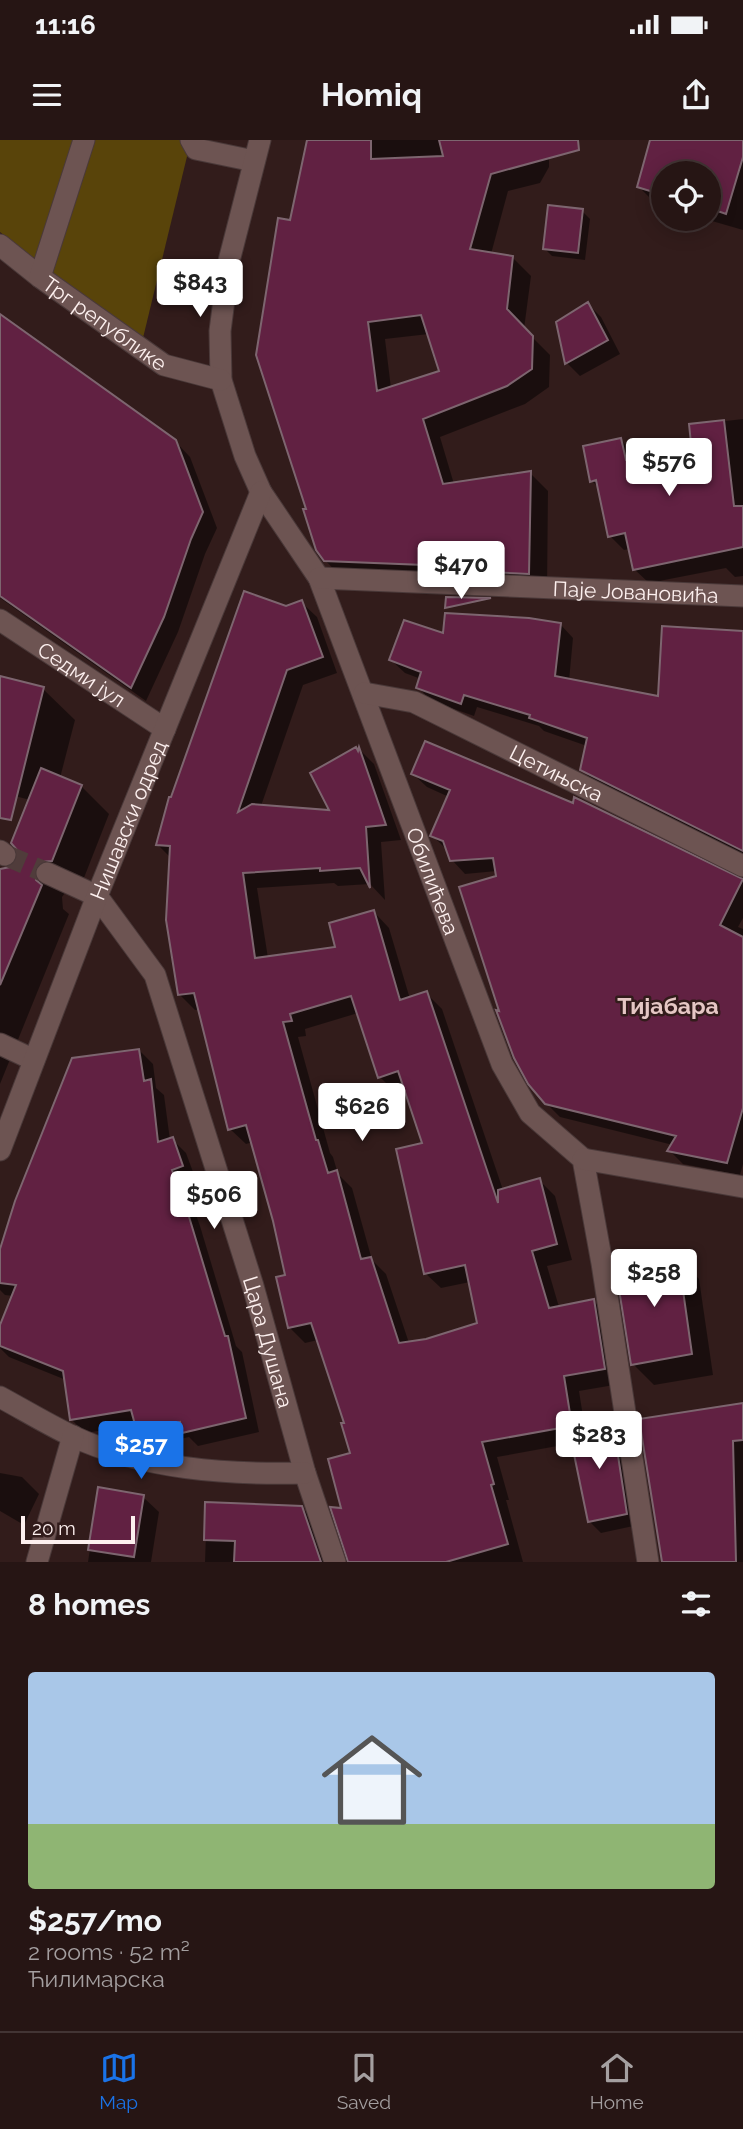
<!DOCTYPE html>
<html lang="en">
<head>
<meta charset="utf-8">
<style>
	:root { --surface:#261514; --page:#2e1e1d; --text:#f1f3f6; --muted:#a49fa0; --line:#423434; --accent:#1a73e8 }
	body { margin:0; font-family:Raleway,sans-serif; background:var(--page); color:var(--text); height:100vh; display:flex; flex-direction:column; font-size:26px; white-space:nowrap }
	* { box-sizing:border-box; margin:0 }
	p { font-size:23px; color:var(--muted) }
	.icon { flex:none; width:38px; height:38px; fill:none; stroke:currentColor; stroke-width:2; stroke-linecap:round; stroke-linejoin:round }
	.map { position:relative; height:1422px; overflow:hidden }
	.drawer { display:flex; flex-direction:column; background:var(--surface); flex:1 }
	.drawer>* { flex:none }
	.tools { position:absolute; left:651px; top:21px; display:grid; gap:14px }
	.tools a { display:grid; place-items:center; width:70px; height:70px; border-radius:50%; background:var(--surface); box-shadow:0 4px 18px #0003,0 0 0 2px var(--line); font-size:35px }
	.scale { position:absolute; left:21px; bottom:18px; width:114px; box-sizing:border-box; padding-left:7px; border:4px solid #fdf0ef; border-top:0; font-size:19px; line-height:24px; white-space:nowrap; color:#fdf0ef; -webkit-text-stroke:5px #321c1b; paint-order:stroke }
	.price { position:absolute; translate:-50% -60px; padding:0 16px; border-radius:7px; background:#fff; color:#222; font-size:23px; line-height:46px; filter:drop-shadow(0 2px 4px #0008) }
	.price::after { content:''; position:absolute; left:50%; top:42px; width:21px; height:16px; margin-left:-10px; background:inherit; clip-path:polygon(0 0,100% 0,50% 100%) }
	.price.on { background:var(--accent); color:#fff }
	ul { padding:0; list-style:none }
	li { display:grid; align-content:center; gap:14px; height:371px; padding:0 28px }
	li span { display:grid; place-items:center; height:217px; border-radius:7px; color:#555 }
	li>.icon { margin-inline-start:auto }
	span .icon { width:126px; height:126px; fill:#fffc; stroke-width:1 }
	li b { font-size:30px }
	h2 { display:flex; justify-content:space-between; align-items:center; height:84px; padding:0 28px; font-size:30px }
	.status { display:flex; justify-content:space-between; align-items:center; height:49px; padding:0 35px; background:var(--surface); direction:ltr }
	.status svg { height:19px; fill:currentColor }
	header { display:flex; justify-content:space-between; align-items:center; height:91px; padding:0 28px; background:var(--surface); font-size:32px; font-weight:700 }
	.dock { display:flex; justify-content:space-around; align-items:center; height:98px; border-top:2px solid var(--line); background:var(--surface); font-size:19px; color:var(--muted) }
	.dock a { display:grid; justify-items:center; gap:4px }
	.dock .on { color:var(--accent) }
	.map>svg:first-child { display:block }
	.green { fill:#59440a }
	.shadow { fill:#0007; fill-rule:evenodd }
	.building { fill:#612142; stroke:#7d656f; stroke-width:2; fill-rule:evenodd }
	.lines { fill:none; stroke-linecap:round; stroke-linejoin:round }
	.minor-tunnel { stroke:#503c3b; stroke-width:21; stroke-dasharray:21 10; stroke-linecap:butt }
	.minor-casing { stroke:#4a3939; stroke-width:23 }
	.minor { stroke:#6d5452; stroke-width:21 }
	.labels { text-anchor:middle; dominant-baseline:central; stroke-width:5; stroke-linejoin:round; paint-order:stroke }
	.street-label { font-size:21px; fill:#fdf0ef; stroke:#321c1b }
	.neighbourhood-label { font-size:23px; font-weight:bold; fill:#e5c7c4; stroke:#321c1b }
</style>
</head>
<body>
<div class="status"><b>11:16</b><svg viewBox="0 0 49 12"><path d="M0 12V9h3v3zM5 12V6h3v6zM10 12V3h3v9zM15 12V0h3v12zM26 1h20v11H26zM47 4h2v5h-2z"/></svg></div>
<header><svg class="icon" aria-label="menu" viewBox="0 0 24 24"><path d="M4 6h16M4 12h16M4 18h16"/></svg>Homiq<svg class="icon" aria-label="share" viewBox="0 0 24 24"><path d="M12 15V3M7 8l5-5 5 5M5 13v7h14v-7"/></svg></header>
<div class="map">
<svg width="743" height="1422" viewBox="0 0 743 1422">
	<rect width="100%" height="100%" fill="#321c1b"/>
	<path class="green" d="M 0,0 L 191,0 L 142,202 L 0,92 Z"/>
	<path class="shadow" d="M 308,0 L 549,0 L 549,27 L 540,43 L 508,51 L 491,114 L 513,118 L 531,136 L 524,189 L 550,215 L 549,247 L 525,264 L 440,297 L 454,344 L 530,333 L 548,351 L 547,451 L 343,439 L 325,420 L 309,370 L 292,82 ZM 429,194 L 441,232 L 391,248 L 385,199 Z
		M 652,0 L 743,0 L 743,90 L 705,79 L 709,79 L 709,33 L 663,33 L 663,66 L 656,64 L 639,47 Z
		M 582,71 L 590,79 L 585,120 L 552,116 L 544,108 Z
		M 588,164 L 601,177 L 620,214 L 580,236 L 567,223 L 558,183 Z
		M 0,176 L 175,301 L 190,317 L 217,388 L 205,414 L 178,492 L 146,561 L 0,458 Z
		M 743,279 L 743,436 L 735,437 L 726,428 L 649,443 L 634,429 L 630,409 L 624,410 L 610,396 L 600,349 L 592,341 L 621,300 L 635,315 L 636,321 L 694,315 L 691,285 Z
		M 301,462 L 317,477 L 337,533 L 303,545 L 261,666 L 332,672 L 360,610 L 374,624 L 401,700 L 381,702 L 385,760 L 370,744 L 338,746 L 334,743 L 257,748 L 268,818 L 338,808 L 374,772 L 389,788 L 410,859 L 426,853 L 442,869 L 503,1050 L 539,1040 L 555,1056 L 572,1120 L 547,1126 L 559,1167 L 594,1161 L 609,1177 L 620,1244 L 579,1251 L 585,1289 L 613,1285 L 625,1297 L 638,1385 L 601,1393 L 589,1381 L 574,1303 L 497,1317 L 509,1360 L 506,1360 L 523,1422 L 349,1422 L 333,1369 L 344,1369 L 352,1314 L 346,1284 L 318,1200 L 305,1203 L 289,1187 L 287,1137 L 275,1080 L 253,1002 L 246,1004 L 230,989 L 200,869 L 195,870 L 179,854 L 171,718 L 158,705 L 286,468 ZM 358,873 L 380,937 L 395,952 L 406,949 L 424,1004 L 425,1133 L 441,1148 L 470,1142 L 479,1184 L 410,1206 L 386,1134 L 372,1120 L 352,1048 L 338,1034 L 333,1017 L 330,1013 L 298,897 L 306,896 L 305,889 Z
		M 560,484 L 573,498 L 569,541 L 659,558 L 743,492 L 743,717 L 596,643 L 582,630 L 587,606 L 544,591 L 539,586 L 477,567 L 474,576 L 431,561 L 418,547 L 421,539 L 405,533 L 391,520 L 445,496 Z
		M 0,537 L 43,549 L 75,580 L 60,638 L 81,646 L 109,674 L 80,748 L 68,749 L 62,757 L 63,769 L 69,774 L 0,944 L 0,734 L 17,724 L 30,660 L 0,652 Z
		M 413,634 L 574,665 L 576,659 L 743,741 L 743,778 L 738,787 L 743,789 L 743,1024 L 740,1035 L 683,1024 L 670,1011 L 673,1005 L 560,977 L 546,963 L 502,873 L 497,731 L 465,734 L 452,720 L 446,709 L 432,695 L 449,657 L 427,647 Z
		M 139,910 L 153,924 L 156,948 L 164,955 L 170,1000 L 172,999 L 186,1013 L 196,1040 L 185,1044 L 200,1086 L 236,1206 L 242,1212 L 259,1292 L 198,1306 L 189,1297 L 152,1305 L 138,1291 L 137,1285 L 85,1293 L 71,1279 L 66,1240 L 9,1217 L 0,1208 L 0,1190 L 13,1156 L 5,1155 L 0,1150 L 0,1115 ZM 188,1278 L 189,1281 L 146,1292 L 146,1288 Z
		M 678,1117 L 699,1139 L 713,1235 L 654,1245 L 633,1224 Z
		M 743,1265 L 743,1422 L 663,1422 L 663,1412 Z
		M 0,1333 L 22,1337 L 39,1354 L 24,1385 L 0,1371 Z
		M 99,1349 L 143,1357 L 159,1372 L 151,1422 L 88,1422 Z
		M 207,1364 L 302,1368 L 317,1383 L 331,1422 L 205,1422 Z"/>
	<path class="building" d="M 307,0 L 371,0 L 371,19 L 443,16 L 439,0 L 578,0 L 579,10 L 491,34 L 470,109 L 513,116 L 507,169 L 533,196 L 532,229 L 507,246 L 423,279 L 443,344 L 531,331 L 529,434 L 448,430 L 449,426 L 324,421 L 316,410 L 303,369 L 306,369 L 256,215 L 278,78 L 290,80 ZM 421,175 L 439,231 L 377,251 L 368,182 Z
		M 650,0 L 743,0 L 743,17 L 726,74 L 709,68 L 709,33 L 663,33 L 663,55 L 637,47 Z
		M 548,65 L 583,69 L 578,113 L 543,109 Z
		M 588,162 L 608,200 L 565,224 L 556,182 Z
		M 0,174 L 176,300 L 203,372 L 191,399 L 164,477 L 131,548 L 0,456 Z
		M 724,280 L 734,366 L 743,366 L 743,407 L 633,430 L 625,393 L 608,397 L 596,340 L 590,342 L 583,306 L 621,298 L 626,320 L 692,313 L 689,284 Z
		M 244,451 L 286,466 L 302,460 L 323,517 L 287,530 L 238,672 L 252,664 L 329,670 L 310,633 L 356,607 L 358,611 L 359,607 L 386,685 L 366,687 L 370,748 L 360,728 L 320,731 L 320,728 L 243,733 L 255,818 L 335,807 L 329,783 L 374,770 L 400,860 L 427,851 L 498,1063 L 498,1050 L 540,1038 L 557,1104 L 532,1111 L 549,1168 L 594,1159 L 605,1229 L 564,1236 L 572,1286 L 482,1302 L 494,1344 L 491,1345 L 508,1404 L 446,1422 L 348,1422 L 330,1367 L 341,1368 L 328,1319 L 350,1313 L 341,1283 L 344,1283 L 311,1183 L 288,1188 L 276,1137 L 285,1135 L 273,1081 L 246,985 L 228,990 L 194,853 L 178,855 L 166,780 L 170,706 L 156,705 L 169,657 L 171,657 ZM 351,856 L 378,938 L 398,931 L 422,1003 L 396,1009 L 424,1134 L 465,1125 L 477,1183 L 426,1199 L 399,1203 L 371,1117 L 361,1119 L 337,1030 L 328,1033 L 318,1000 L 316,1000 L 283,882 L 292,881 L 290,874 Z
		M 446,457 L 491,458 L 445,468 Z
		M 445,473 L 529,478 L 561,483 L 555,536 L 658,556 L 662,486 L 743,491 L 743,711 L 580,630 L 587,598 L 529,578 L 530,575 L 464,555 L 461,564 L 416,548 L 421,532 L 389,520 L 404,480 L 443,493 Z
		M 0,536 L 44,547 L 11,680 L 0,678 Z
		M 425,601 L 573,663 L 574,657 L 743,739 L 720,785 L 743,797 L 743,968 L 727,1023 L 667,1011 L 676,996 L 545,964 L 528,944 L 514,918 L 496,870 L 499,871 L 459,747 L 496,736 L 493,718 L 450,721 L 443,701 L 430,696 L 450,650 L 411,634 Z
		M 41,628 L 82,645 L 52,721 L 40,722 L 35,728 L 36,740 L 42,745 L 0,845 L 0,729 L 10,727 L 18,718 L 17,710 L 11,703 Z
		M 139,909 L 144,941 L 151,939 L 158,1002 L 173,997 L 183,1026 L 172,1030 L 187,1070 L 225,1196 L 228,1196 L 246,1278 L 182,1293 L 180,1282 L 137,1292 L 131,1270 L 70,1280 L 63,1231 L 0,1206 L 0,1185 L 16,1145 L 0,1143 L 0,1109 L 15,1061 L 72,918 Z
		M 678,1115 L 692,1214 L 631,1225 L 615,1124 Z
		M 743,1263 L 743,1300 L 733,1301 L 736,1422 L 662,1422 L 639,1279 Z
		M 613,1283 L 627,1374 L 588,1382 L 569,1290 Z
		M 98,1347 L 144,1355 L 134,1417 L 88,1410 Z
		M 205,1362 L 302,1366 L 321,1422 L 234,1422 L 235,1401 L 204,1400 Z"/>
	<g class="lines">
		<path class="minor-tunnel" d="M 5,715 L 47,733"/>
		<g class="minor-casing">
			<g id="minor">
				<path d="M 191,0 L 196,9 L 254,21"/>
				<path id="s1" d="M 260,0 L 229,121 L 220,191 L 221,240 L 245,316 L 261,352 L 319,438 L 502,924 L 530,973 L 583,1019 L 602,1123 L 648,1422"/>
				<path id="s2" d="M 0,105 L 40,137 L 164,225 L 221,240"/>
				<path d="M 40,137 L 84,0"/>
				<path id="s3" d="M 319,438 L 743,456"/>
				<path id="s4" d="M 0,480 L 165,589"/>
				<path id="s5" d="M 364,553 L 414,562 L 743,726"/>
				<path d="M 0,711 L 5,715"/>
				<path id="s6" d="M 47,733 L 97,756 L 155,835 L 253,1146 L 305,1333 L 335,1422"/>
				<path d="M 0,904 L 34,920"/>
				<path id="s7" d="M 0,1010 L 97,756 L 261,352"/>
				<path d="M 583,1019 L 743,1047"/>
				<path d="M 0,1257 C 24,1270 47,1284 72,1296 C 143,1329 227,1335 305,1333"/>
				<path d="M 37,1422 L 73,1296"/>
			</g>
		</g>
		<use href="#minor" class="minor"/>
	</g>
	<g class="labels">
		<g class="street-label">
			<text stroke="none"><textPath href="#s2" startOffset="131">Трг републике</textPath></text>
			<text stroke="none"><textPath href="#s3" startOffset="317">Паје Јовановића</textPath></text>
			<text stroke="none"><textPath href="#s4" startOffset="98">Седми јул</textPath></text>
			<text stroke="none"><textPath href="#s5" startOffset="210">Цетињска</textPath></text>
			<text stroke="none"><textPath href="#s7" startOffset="354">Нишавски одред</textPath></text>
			<text stroke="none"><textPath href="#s1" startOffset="791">Обилићева</textPath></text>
			<text stroke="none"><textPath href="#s6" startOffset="537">Цара Душана</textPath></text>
		</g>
		<g class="neighbourhood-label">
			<text x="668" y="865">Тијабара</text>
		</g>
	</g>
</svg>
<div class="tools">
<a><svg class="icon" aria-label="locate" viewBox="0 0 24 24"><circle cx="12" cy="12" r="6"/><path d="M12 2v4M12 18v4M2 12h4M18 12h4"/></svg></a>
</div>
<div class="scale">20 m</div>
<b class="price" style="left:200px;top:179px">$843</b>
<b class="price" style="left:669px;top:358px">$576</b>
<b class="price" style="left:461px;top:461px">$470</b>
<b class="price" style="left:362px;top:1003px">$626</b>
<b class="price" style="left:214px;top:1091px">$506</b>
<b class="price" style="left:654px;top:1169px">$258</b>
<b class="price" style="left:599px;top:1331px">$283</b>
<b class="price on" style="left:141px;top:1341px">$257</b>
</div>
<section class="drawer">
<h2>8 homes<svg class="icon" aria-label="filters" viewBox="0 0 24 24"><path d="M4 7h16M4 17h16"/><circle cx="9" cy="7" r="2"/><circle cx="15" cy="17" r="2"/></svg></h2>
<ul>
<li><span style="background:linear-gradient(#a9c7e8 70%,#8fb573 0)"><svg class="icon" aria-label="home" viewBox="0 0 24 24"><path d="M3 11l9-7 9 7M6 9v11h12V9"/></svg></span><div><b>$257/mo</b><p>2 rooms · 52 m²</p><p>Ћилимарска</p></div></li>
</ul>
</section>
<nav class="dock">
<a class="on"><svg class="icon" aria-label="map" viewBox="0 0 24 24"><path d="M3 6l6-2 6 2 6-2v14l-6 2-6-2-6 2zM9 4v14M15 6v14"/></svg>Map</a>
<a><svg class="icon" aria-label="saved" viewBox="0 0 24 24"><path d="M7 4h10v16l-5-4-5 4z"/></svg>Saved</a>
<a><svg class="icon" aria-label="home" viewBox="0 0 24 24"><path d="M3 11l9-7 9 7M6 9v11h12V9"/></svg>Home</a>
</nav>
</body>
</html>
